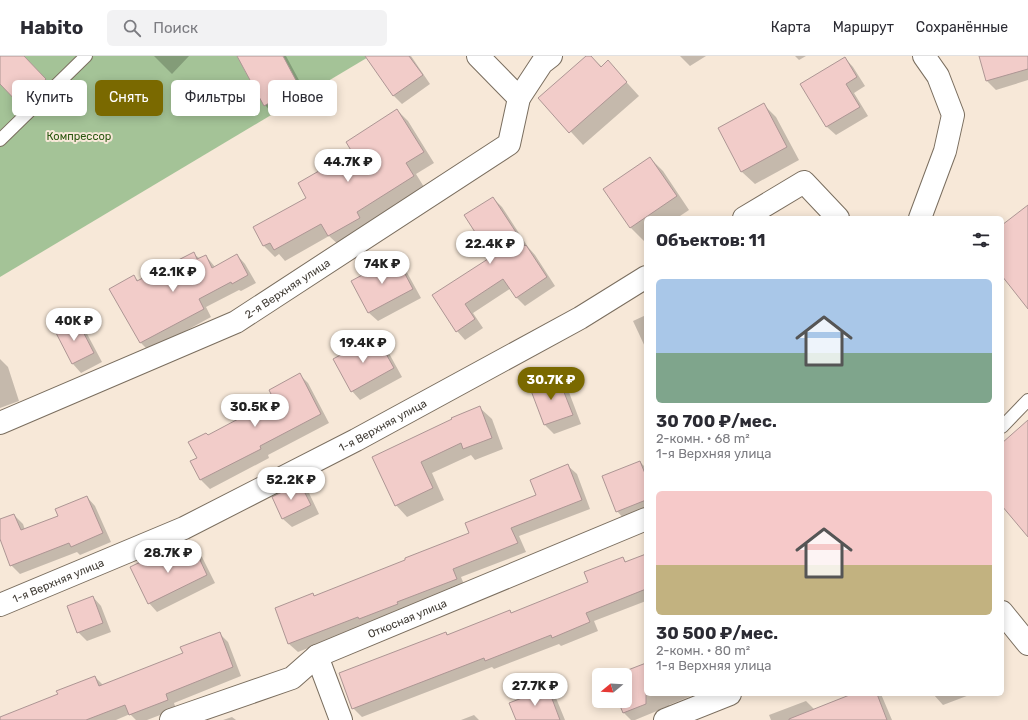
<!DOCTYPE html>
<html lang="ru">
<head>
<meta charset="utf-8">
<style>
	:root { --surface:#fff; --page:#f2f2f3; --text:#2b2b33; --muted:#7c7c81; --line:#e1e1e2; --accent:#7a6900 }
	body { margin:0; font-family:Rubik,sans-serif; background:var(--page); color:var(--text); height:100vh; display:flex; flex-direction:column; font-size:15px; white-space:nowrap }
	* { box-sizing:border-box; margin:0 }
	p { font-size:13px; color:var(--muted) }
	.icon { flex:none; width:22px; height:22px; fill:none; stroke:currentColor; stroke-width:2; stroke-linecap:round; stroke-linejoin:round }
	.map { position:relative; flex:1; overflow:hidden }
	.details { position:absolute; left:644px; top:160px; width:360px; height:480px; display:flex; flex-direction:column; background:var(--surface); border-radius:6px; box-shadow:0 2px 10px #0003 }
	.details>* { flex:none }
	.guide { position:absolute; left:12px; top:24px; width:380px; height:36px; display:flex; gap:8px }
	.needle { width:26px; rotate:252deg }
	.fabs { position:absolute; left:592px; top:612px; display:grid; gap:8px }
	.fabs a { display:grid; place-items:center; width:40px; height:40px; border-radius:6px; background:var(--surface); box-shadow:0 2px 10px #0003; font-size:20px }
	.price { position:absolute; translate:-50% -34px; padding:0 9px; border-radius:14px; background:#fff; color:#222; font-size:13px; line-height:26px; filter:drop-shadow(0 1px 2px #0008) }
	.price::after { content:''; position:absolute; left:50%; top:24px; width:12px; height:9px; margin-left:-6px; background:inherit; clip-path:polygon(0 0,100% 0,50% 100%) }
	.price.selected { background:var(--accent); color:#fff }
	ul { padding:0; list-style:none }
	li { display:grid; align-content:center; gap:8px; height:212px; padding:0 12px }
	li span { display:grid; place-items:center; height:124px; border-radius:6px; color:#555 }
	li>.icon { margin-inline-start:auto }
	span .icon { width:72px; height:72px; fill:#fffc; stroke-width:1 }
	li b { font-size:17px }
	h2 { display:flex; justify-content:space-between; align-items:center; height:48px; padding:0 12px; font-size:17px }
	.pill { padding:0 14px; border-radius:6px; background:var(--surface); box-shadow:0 2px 10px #0003; font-size:14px; line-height:36px }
	.pill.selected { background:var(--accent); color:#fff }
	header { display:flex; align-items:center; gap:24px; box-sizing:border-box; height:56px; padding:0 20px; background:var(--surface); border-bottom:1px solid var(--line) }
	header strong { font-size:19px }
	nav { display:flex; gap:22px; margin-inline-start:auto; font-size:14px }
	.search { width:280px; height:36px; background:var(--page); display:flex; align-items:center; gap:10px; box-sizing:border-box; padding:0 14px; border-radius:6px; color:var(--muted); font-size:15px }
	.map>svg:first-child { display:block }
	.garden { fill:#a4c397 }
	.shadow { fill:#0003 }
	.building { fill:#f2ccc9; stroke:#ad9694 }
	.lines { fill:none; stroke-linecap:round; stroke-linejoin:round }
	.service-casing { stroke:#7a6e5f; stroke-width:14 }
	.minor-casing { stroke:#7a6e5f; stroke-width:24 }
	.service { stroke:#fff; stroke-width:12 }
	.minor { stroke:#fff; stroke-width:22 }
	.labels { text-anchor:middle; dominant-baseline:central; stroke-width:4; stroke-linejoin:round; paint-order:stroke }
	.park-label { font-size:11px; fill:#2b5811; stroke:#f7e8d8 }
	.street-label { font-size:11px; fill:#413c35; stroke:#f7e8d8 }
</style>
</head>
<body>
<header>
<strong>Habito</strong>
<div class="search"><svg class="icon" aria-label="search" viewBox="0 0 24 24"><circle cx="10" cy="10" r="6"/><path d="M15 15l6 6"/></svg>Поиск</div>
<nav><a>Карта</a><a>Маршрут</a><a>Сохранённые</a></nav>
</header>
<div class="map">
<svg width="1028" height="664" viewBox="0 0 1028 664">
	<rect width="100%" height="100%" fill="#f7e8d8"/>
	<path class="garden" d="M 0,0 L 370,0 L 0,221 Z"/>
	<path class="shadow" d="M 0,0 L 23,0 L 54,32 L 29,56 L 0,26 Z
		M 154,0 L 189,0 L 172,18 Z
		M 248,0 L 286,0 L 307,39 L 273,58 L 265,49 Z
		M 379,0 L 411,0 L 430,28 L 402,48 L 393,39 Z
		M 587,0 L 590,0 L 602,11 L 608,6 L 639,40 L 583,89 L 540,42 Z
		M 680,0 L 706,0 L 690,10 Z
		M 795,0 L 806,0 L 799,4 Z
		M 980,0 L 1028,0 L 1028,24 L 996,34 L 987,25 Z
		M 845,2 L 853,11 L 865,30 L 854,37 L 868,60 L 836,79 L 827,71 L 801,28 Z
		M 763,48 L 776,61 L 799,104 L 755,128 L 742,116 L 719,72 Z
		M 397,54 L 408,65 L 434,107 L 416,118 L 424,131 L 340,190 L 329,180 L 285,205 L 279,198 L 275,201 L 264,190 L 254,172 L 307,142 Z
		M 650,102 L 663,115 L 689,154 L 677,162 L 646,162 L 646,183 L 644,185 L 631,172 L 604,133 Z
		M 493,142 L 502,151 L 528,191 L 535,199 L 555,230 L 525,250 L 516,241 L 511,232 L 473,257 L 483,272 L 465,284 L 457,275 L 434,239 L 492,201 Z
		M 193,197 L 200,203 L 206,200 L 215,211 L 237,199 L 245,208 L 256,227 L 241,235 L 239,234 L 206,251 L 211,261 L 149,295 L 141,287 L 111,234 L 134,221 L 139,225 Z
		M 396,202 L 404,211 L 421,242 L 378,265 L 369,257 Z
		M 646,259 L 646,293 L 633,265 Z
		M 77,265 L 85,274 L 102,306 L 81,317 L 73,308 L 56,275 Z
		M 376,281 L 385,290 L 402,321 L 360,344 L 352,335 Z
		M 0,303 L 8,311 L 19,345 L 0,352 Z
		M 299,318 L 308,327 L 329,367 L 268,399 L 269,402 L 210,433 L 201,424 L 191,406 L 198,403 L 209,380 L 275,344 Z
		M 558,323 L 567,331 L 581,368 L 554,378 L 545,369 L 532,333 Z
		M 480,352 L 492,363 L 503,393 L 475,404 L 471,399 L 432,417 L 444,444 L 407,461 L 396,449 L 373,402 Z
		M 640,406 L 646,412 L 646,456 L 625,464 L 617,455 Z
		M 568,410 L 577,418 L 590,453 L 519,480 L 526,496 L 461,521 L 465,531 L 298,596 L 289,588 L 313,538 L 315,541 L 407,505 L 470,477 L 537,440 Z
		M 300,428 L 309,437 L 319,458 L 292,471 L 283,463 L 273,442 Z
		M 87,441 L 95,450 L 111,486 L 80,499 L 77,496 L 20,518 L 11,509 L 0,481 L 0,465 L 14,459 L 23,468 L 25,474 L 59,460 Z
		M 193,492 L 202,501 L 215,527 L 157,556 L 149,547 L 159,498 L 166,505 Z
		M 646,499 L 646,545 L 594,565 L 598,575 L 561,590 L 559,588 L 494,613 L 492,611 L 362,661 L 353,652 L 446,577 L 448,579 L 509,555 L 512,558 L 589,527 L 623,502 L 626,506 Z
		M 93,541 L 101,550 L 111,576 L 87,585 L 78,576 Z
		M 219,577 L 228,586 L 241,620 L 174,647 L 176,653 L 147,664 L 136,664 L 130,658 L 116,664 L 3,664 L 59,639 L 95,621 L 103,629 L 184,598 Z
		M 646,608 L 646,638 L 696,638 L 669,649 L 669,650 L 635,664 L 631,664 L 623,656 L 619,645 L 625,645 L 625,619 L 617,619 Z
		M 548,633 L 556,642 L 565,664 L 517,664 Z
		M 855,638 L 881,638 L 892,664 L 771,664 L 769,659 L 806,645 L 815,654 Z
		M 933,638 L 972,638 L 943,649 Z
		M 474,659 L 479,664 L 461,664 Z
		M 232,661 L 236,664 L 223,664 Z"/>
	<path class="building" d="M 0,0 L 24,0 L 46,23 L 19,48 L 0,28 Z
		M 237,0 L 283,0 L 299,30 L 264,50 Z
		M 365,0 L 409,0 L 423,19 L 393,40 Z
		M 586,0 L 591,0 L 601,11 L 608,4 L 627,26 L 569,77 L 538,42 Z
		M 979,0 L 1028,0 L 1028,13 L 986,25 Z
		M 845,1 L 857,21 L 846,28 L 860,51 L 826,71 L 800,28 Z
		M 764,47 L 787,91 L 741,116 L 718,72 Z
		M 397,53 L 424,96 L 406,107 L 414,120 L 357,156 L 360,162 L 328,180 L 321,168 L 274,194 L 270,187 L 263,190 L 253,171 L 306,142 L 298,127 L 352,96 L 346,86 Z
		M 650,101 L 677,140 L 630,172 L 603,133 Z
		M 493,141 L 525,190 L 526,189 L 547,221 L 516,242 L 503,223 L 465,248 L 475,263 L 456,276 L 432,239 L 491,201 L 464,159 Z
		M 1028,149 L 1028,253 L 1002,220 L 1002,169 Z
		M 194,196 L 197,203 L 206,199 L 212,212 L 237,198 L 248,219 L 232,228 L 231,226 L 199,243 L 204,253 L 140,287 L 109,233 L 134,219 L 137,225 Z
		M 396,201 L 413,233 L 368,257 L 351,225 Z
		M 77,264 L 94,297 L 72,308 L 55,275 Z
		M 376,280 L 394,312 L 351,336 L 333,303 Z
		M 300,317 L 321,358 L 260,390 L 261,393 L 200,424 L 190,405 L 197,402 L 188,386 L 206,377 L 208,379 L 274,344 L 269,334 Z
		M 558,321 L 573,359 L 544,369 L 530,332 Z
		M 480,350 L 492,382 L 463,393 L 461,387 L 421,406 L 433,432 L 395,450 L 372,401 L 452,363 L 451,362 Z
		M 1028,364 L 1028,481 L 1002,450 L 1002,387 Z
		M 640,405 L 646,420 L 646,444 L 616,456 L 602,420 Z
		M 568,408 L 582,444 L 511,472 L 518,487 L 453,513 L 457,523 L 397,546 L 398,548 L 359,563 L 358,561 L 288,588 L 275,552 L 313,537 L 314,540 L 405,504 L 405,502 L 469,477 L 465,467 L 536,439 L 530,424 Z
		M 300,427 L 311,449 L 282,463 L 272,441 Z
		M 87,440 L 103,477 L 71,491 L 69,487 L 10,510 L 0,483 L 0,463 L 14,458 L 21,474 L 58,460 L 55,453 Z
		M 194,491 L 207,519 L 148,548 L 130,511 L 159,497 L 163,506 Z
		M 646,498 L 646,533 L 586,557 L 590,566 L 552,582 L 551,579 L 485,605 L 484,602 L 352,653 L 339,617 L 446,576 L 447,579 L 510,554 L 511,557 L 588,526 L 584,516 L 623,501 L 625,506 Z
		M 93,540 L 103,567 L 77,577 L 67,550 Z
		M 220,576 L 233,611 L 166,638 L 168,644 L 129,659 L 125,649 L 86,664 L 0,664 L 0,661 L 58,638 L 56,635 L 95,620 L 99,630 L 183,597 L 180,591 Z
		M 646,607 L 646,648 L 623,657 L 618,645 L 625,645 L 625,619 L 615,619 Z
		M 548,632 L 560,664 L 516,664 L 509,647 Z
		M 852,638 L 877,638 L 887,664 L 789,664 L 789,663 Z"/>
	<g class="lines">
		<g class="service-casing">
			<path id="service" d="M 0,84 L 86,0
				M 1002,371 L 1028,344"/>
		</g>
		<g class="minor-casing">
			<g id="minor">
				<path d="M 478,0 L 519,42"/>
				<path d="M 744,162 L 804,126 L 838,162"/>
				<path d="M 920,162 L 945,95 L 953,59 L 938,20 L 924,0"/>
				<path id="s1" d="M 0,367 L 236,266 L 509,88 L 519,42 L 542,7 L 551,0"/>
				<path id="s2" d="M 0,549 L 184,472 L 356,384 L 580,262 L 646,221"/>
				<path d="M 1002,556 L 1028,588"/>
				<path d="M 317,600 L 341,664"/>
				<path id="s3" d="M 171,664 L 292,622 L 317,600 L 646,463"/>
				<path d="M 665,664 L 730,638"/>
			</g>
		</g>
		<use href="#service" class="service"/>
		<use href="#minor" class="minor"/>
	</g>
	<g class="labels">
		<g class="park-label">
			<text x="79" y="80">Компрессор</text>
		</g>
		<g class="street-label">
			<text stroke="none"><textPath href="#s1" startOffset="318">2-я Верхняя улица</textPath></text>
			<text stroke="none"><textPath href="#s2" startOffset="423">1-я Верхняя улица</textPath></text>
			<text stroke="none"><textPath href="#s2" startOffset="63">1-я Верхняя улица</textPath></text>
			<text stroke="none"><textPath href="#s3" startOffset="259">Откосная улица</textPath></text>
		</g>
	</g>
</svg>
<div class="fabs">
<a><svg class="needle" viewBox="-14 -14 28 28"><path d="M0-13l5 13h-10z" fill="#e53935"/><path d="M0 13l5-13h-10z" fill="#7c7c81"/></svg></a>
</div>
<b class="price" style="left:348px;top:127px">44.7K ₽</b>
<b class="price" style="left:490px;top:209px">22.4K ₽</b>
<b class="price" style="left:382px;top:229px">74K ₽</b>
<b class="price" style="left:173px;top:237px">42.1K ₽</b>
<b class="price" style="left:74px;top:286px">40K ₽</b>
<b class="price" style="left:363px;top:308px">19.4K ₽</b>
<b class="price selected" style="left:551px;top:345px">30.7K ₽</b>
<b class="price" style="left:255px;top:372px">30.5K ₽</b>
<b class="price" style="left:291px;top:445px">52.2K ₽</b>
<b class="price" style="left:168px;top:518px">28.7K ₽</b>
<b class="price" style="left:535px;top:651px">27.7K ₽</b>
<div class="guide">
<a class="pill">Купить</a>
<a class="pill selected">Снять</a>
<a class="pill">Фильтры</a>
<a class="pill">Новое</a>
</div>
<section class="details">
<h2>Объектов: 11<svg class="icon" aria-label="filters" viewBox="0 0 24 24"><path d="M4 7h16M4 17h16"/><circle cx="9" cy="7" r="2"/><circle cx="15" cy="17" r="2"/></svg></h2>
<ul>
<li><span style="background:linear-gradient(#a9c7e8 60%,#7fa58c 0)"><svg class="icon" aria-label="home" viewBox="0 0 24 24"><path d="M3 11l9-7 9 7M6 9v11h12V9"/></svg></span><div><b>30 700 ₽/мес.</b><p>2-комн. · 68 m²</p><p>1-я Верхняя улица</p></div></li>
<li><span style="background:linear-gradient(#f6c9c9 60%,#c2b280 0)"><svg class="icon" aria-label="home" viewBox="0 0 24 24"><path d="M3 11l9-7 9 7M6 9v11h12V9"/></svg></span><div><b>30 500 ₽/мес.</b><p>2-комн. · 80 m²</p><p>1-я Верхняя улица</p></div></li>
</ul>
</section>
</div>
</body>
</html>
